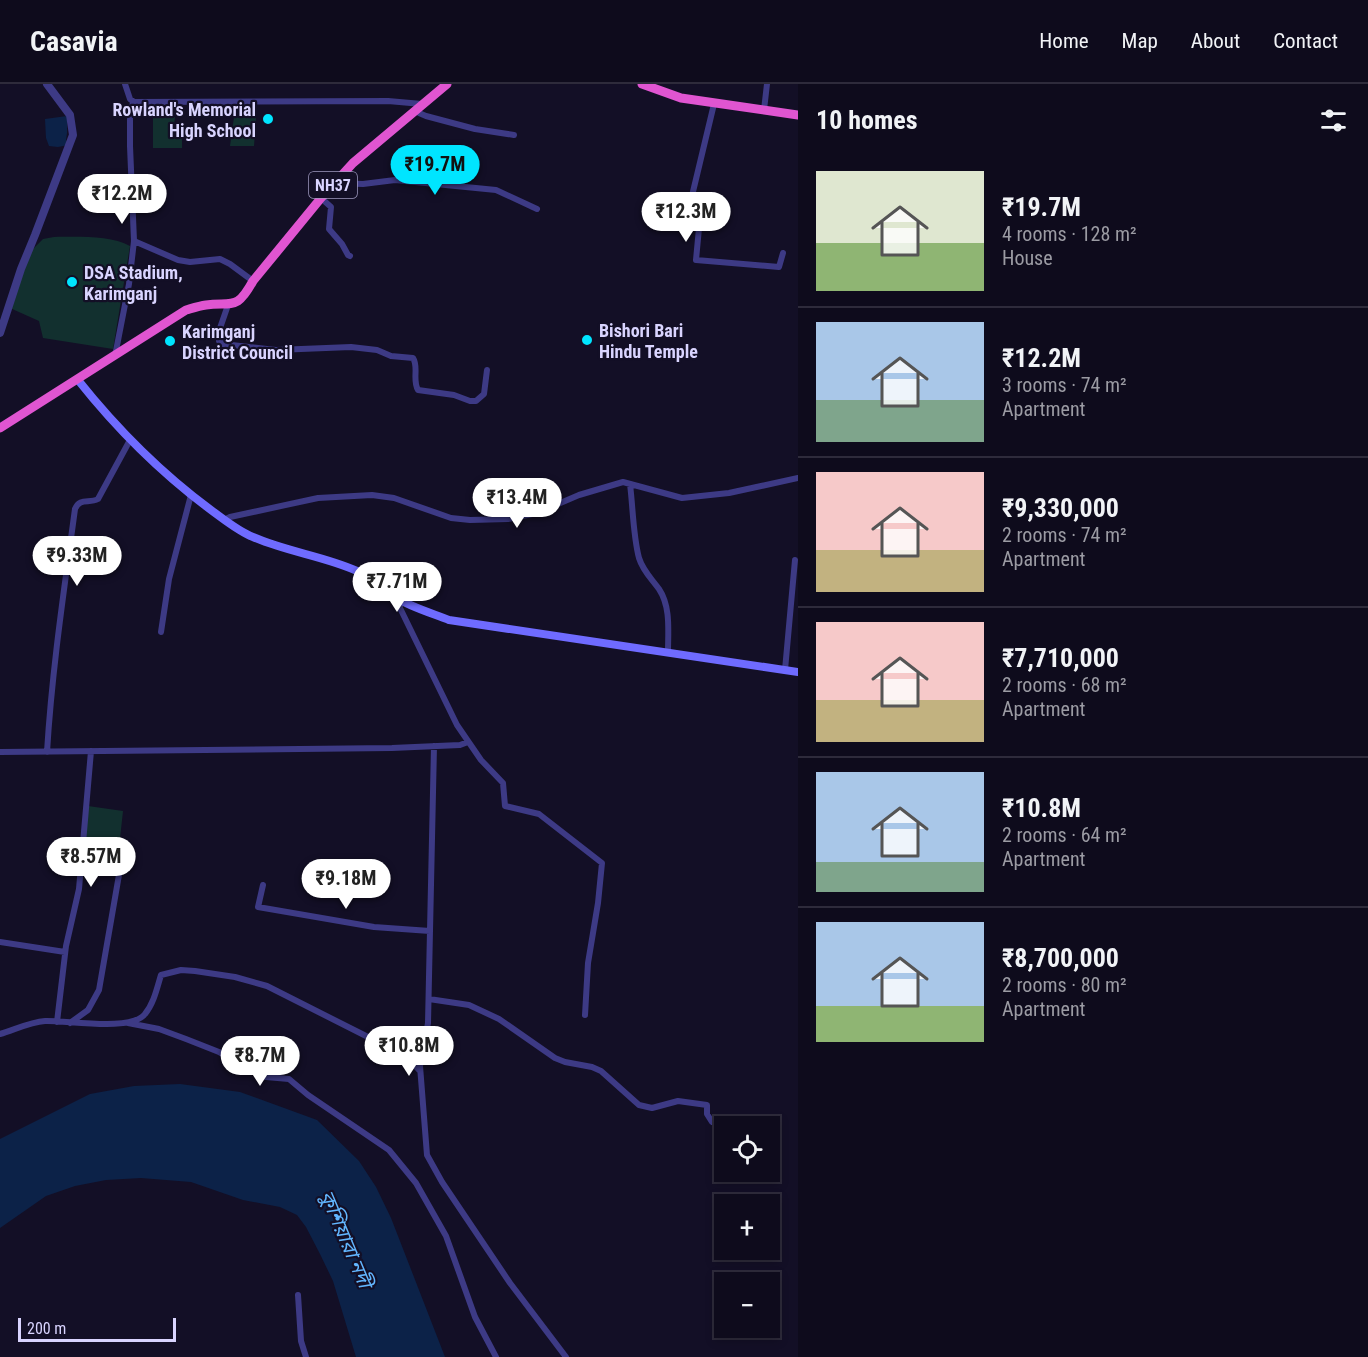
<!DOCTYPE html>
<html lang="en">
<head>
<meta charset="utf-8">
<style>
	:root { --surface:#0e0b1c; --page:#1c1929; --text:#f1f3f6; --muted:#9b9ba3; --line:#2e2b3b; --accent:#00e5ff }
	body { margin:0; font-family:"Roboto Condensed","Noto Sans Bengali",sans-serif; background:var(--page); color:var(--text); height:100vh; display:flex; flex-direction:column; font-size:22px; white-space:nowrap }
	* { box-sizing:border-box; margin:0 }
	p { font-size:20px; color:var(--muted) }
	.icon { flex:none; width:33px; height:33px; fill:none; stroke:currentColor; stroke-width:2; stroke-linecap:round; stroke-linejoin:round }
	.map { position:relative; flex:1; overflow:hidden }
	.side { display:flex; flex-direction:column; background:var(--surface); width:570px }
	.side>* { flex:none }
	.buttons { position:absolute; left:714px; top:1032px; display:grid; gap:12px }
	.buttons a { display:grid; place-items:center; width:66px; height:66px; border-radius:0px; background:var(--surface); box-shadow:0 3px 9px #0003,0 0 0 2px var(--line); font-size:30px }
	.scale { position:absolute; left:18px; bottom:15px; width:158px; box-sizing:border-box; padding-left:6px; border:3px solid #d9d4ff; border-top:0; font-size:16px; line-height:21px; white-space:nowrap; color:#d9d4ff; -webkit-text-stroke:4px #130f26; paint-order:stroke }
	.price { position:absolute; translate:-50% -51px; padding:0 14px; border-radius:21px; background:#fff; color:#222; font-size:20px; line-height:39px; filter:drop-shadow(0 2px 3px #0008) }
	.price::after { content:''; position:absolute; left:50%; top:36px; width:18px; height:14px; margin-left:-9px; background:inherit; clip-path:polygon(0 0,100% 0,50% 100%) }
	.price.on { background:var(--accent); color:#111 }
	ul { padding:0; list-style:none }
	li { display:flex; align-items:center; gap:18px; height:150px; padding:0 18px }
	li+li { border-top:2px solid var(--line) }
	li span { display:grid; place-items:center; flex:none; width:168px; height:120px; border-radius:0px; color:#555 }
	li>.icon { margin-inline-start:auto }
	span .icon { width:72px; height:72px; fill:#fffc; stroke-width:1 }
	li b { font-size:26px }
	h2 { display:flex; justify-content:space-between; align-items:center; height:72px; padding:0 18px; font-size:26px }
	header { display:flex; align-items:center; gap:36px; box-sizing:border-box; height:84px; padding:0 30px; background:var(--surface); border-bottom:2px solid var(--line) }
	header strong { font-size:28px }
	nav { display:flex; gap:33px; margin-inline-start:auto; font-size:21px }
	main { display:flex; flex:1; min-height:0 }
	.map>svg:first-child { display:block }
	.green { fill:#12302f }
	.water { fill:#0c2248 }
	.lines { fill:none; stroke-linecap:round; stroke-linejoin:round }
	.minor { stroke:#3d3a85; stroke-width:6 }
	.tertiary { stroke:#3d3a85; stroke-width:8 }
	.secondary { stroke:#6f6bff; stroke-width:8 }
	.trunk { stroke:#e055d1; stroke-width:9 }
	.poi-dot { fill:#00e5ff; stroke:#130f26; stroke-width:2 }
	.labels { text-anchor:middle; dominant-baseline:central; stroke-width:4.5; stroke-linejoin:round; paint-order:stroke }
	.shield { fill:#130f26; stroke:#9e99be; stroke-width:1.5 }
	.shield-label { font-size:16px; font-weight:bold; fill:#d9d4ff }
	.poi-label { font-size:18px; font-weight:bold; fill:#d9d4ff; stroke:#130f26; text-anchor:start }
	.water-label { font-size:20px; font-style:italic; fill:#62b6ff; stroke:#130f26 }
</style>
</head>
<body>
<header>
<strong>Casavia</strong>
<nav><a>Home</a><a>Map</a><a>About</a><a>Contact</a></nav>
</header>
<main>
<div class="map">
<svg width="798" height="1273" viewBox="0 0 798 1273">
	<rect width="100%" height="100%" fill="#130f26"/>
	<path class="green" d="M 175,33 L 174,41 L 182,40 L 182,64 L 153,64 L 153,34 Z
		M 234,33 L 256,34 L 254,62 L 230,62 Z
		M 54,153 C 76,153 110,151 130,162 L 113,265 L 43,254 L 39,237 L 10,224 L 32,166 L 43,155 Z
		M 88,722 L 123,727 L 119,764 L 85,760 Z"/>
	<path class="water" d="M 67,32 L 67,49 L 66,56 L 68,61 L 58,63 L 49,62 L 46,54 L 45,35 Z
		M 180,1000 L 240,1008 L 317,1036 L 359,1077 L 376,1103 L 391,1134 L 445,1273 L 356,1273 L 333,1197 L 320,1170 L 306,1143 L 297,1131 L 280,1123 L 243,1116 L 191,1098 L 141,1094 L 106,1096 L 75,1102 L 46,1112 L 0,1144 L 0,1055 L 90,1010 L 134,1002 Z"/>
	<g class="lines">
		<path class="minor" d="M 125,0 L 130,15 L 134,18 L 388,17 L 422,20
			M 714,20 L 691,116 L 688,139 L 699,144 L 696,176 L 779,183 L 783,169
			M 417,25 L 419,29 L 426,32 L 475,45 L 514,51
			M 764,26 L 767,0
			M 335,99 L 363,100 L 395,96 L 496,106 L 537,125
			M 321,114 L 331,123 L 329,145 L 342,160 L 348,171 L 350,172
			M 134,157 L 178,176 L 190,178 L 220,175 L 230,180 L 253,197
			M 228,221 L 219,247 L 219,257 L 223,260 L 276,266 L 351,263 L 377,266 L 391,272 L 413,274 C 419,283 412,296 418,306 L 454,311 L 470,317 L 476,317 L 484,310 L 487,286
			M 115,272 L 129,200 L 134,157 L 130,62 L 130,25 L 134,18
			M 630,400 C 633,424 633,451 639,474 C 643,487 651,494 659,505 C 671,523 668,547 668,568
			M 224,436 L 230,433 L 318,414 L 372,411 L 394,414 L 451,434 L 470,436 L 508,435 L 537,429 L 579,411 L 623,398 L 682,414 L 729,409 L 798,394
			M 400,517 L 400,524 L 457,641 L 481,676 L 503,699 L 505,722 L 539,730 L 602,779 L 598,819 L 588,879 L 585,931
			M 161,548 L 169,495 L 191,411
			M 785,586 L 795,476
			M 434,662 L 428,939 L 420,982 L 427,1071 L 442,1098 L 510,1199 L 566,1273
			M 0,668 L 392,664 L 460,661 L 468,658
			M 47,668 C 52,586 64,506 75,425 C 80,413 89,420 98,415 L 130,356
			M 263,801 L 258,823 L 374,843 L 430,847
			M 0,858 L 65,868
			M 429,915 L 469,921 L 499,935 L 555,974 L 565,978 L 592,983 L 601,987 L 639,1021 L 652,1024 L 678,1017 L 707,1021 L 707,1030 L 712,1038 L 721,1040
			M 57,938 L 66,862 L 79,805 L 91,667
			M 70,939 L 88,926 L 99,906 L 124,762
			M 128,939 L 159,945 L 186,955 L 219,968 L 266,993 L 289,995 L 308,1011 L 389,1066 L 416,1099 L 446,1152 L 475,1233 L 496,1273
			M 0,950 C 14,946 30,938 45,937 C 67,936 131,948 145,930 C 154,919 157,904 161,891 L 181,886 L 195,887 L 235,893 L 267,902 L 370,954 L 400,966 L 420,987
			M 298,1211 L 301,1257 L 306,1273"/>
		<path class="tertiary" d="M 0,249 L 21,185 L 35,151 L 73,51 L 70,31 L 47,0"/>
		<path class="secondary" d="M 78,296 C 117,345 161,389 211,426 C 225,436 238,447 253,453 C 287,468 324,472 357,487 C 372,494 385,506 399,515 C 408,522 437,531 449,536 L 798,588"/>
		<path class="trunk" d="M 642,0 L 681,14 L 798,31
			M 0,344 L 186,226 C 193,224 199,222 206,221 C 234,218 237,226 253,197 L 321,114 L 353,79 L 447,0"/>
	</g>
	<g class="poi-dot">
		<circle cx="268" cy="35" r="6"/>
		<circle cx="72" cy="198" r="6"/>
		<circle cx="587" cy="256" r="6"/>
		<circle cx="170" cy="257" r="6"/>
	</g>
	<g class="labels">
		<rect class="shield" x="309" y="88" width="48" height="26" rx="4.5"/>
		<g class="shield-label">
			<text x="333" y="101">NH37</text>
		</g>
		<g class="poi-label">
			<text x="256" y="25" text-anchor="end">Rowland's Memorial<tspan x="256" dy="21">High School</tspan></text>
			<text x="84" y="188">DSA Stadium,<tspan x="84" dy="21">Karimganj</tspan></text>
			<text x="599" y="246">Bishori Bari<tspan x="599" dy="21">Hindu Temple</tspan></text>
			<text x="182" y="247">Karimganj<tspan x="182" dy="21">District Council</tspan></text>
		</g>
		<g class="water-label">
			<text transform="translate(346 1155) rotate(67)">কুশিয়ারা নদী</text>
		</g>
	</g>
</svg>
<div class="buttons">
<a><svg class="icon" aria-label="locate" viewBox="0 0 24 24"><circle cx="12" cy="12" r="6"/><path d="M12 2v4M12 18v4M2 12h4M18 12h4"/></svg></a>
<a>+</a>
<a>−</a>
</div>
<div class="scale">200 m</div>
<b class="price on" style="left:435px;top:112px">₹19.7M</b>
<b class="price" style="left:122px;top:141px">₹12.2M</b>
<b class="price" style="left:686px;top:159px">₹12.3M</b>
<b class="price" style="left:517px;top:445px">₹13.4M</b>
<b class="price" style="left:77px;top:503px">₹9.33M</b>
<b class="price" style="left:397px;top:529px">₹7.71M</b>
<b class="price" style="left:91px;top:804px">₹8.57M</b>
<b class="price" style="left:346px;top:826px">₹9.18M</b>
<b class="price" style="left:409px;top:993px">₹10.8M</b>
<b class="price" style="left:260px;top:1003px">₹8.7M</b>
</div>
<section class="side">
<h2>10 homes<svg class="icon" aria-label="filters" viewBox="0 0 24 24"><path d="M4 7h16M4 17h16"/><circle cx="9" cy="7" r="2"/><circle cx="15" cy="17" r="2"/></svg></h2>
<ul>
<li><span style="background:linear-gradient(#dfe7d0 60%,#8fb573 0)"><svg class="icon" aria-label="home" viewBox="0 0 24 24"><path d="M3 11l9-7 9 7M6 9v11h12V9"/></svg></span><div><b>₹19.7M</b><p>4 rooms · 128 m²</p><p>House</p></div></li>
<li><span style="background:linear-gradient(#a9c7e8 65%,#7fa58c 0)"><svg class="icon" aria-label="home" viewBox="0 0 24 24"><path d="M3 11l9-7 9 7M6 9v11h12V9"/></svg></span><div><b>₹12.2M</b><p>3 rooms · 74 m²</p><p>Apartment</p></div></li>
<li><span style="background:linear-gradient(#f6c9c9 65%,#c2b280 0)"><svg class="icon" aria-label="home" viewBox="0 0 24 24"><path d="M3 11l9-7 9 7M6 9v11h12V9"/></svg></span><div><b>₹9,330,000</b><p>2 rooms · 74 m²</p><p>Apartment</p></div></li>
<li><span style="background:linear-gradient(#f6c9c9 65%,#c2b280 0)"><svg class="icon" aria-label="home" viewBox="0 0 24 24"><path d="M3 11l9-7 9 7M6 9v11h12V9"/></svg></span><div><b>₹7,710,000</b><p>2 rooms · 68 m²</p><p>Apartment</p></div></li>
<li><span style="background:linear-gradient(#a9c7e8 75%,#7fa58c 0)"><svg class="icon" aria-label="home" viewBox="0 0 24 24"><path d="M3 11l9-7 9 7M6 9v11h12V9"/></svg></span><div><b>₹10.8M</b><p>2 rooms · 64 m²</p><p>Apartment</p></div></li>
<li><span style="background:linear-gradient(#a9c7e8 70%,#8fb573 0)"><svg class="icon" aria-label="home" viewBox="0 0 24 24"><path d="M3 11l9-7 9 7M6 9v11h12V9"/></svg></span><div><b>₹8,700,000</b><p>2 rooms · 80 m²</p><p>Apartment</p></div></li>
</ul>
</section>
</main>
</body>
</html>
